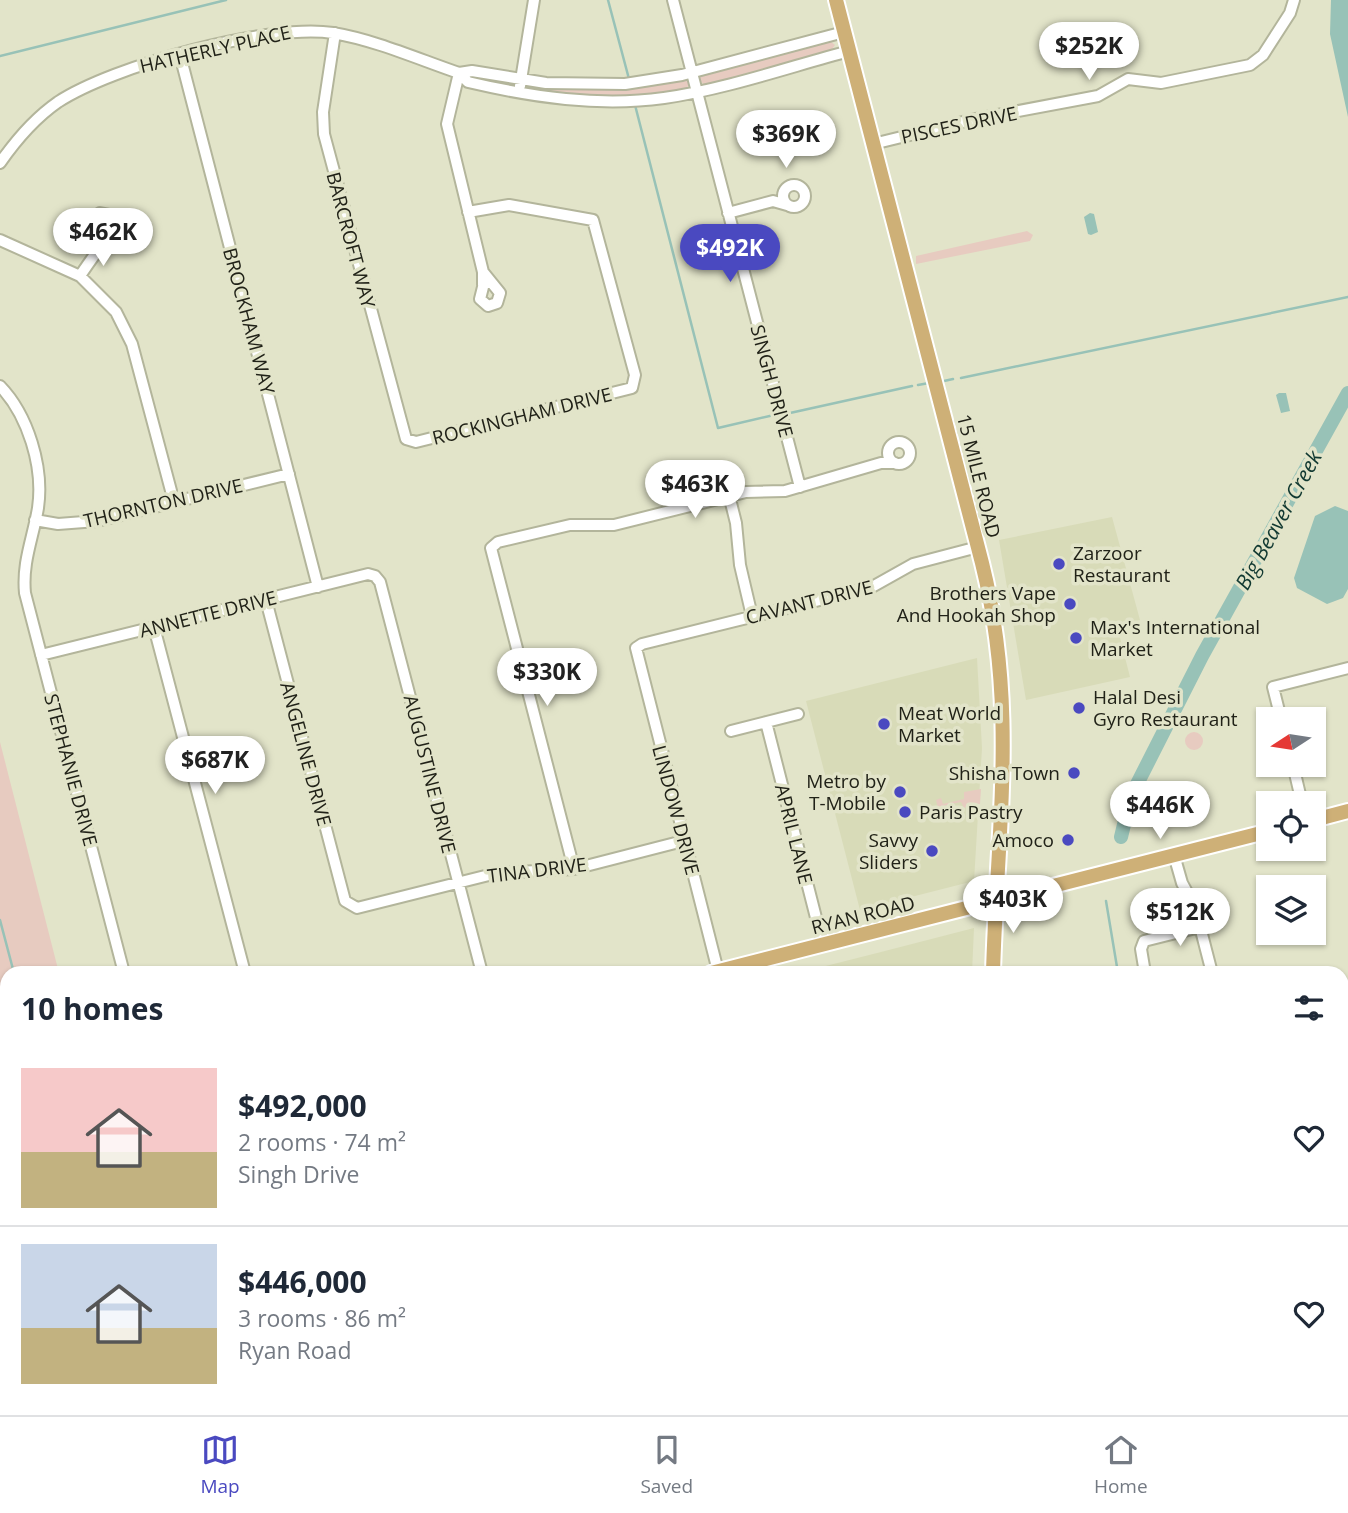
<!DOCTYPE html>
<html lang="en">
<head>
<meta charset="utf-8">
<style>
	:root { --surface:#fff; --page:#f6f6f7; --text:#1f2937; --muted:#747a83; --line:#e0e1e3; --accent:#4a49c0 }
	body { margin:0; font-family:"Open Sans",sans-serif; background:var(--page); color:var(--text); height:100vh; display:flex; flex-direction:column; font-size:26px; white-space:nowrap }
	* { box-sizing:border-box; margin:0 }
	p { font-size:23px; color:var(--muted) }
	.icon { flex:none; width:38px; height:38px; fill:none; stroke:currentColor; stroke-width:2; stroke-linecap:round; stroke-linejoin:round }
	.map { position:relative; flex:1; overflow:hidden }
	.drawer { position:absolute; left:0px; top:966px; width:1349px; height:450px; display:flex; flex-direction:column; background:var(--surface); border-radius:21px 21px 0 0; box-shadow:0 2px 5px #0004 }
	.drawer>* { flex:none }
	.needle { width:46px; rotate:258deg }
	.controls { position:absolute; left:1256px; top:707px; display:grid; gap:14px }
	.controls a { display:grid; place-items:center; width:70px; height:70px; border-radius:0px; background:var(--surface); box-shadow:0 2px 5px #0004; font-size:35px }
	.price { position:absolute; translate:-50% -60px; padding:0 16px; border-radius:24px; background:#fff; color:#222; font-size:23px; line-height:46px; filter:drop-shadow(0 2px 4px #0008) }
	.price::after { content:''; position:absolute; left:50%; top:42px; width:21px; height:16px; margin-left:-10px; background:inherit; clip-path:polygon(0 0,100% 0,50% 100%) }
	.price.active { background:var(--accent); color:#fff }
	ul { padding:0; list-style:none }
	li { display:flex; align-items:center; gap:21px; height:175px; padding:0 21px }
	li+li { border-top:2px solid var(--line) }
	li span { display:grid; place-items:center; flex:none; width:196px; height:140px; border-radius:0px; color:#555 }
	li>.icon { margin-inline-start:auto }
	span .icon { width:84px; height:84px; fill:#fffc; stroke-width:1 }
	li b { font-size:30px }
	h2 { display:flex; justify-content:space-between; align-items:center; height:84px; padding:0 21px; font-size:30px }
	.menu { display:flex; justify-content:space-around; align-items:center; height:98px; border-top:2px solid var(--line); background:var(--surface); font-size:19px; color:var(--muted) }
	.menu a { display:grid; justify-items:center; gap:4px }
	.menu .active { color:var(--accent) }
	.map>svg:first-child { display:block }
	.built { fill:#d8dbb8 }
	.green { fill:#e7cbc0 }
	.forest { fill:#b59384 }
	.water { fill:#98c2b7 }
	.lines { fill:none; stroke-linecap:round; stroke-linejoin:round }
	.stream { stroke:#98c2b7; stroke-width:2.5 }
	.river { stroke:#98c2b7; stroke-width:14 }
	.minor-casing { stroke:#b3b59b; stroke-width:14 }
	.major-casing { stroke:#fff; stroke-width:18 }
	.minor { stroke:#fff; stroke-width:10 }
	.major { stroke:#ceb077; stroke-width:14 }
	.poi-dot { fill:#4a49c0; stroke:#e2e4c9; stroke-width:2.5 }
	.labels { text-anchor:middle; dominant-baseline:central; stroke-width:7; stroke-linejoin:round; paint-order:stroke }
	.street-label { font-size:19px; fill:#212218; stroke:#e2e4c9 }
	.poi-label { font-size:19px; fill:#212218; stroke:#e2e4c9; text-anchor:start }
	.water-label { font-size:21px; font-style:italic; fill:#113931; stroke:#e2e4c9 }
</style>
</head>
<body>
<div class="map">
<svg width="1348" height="1415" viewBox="0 0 1348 1415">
	<rect width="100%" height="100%" fill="#e2e4c9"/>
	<path class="built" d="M 1112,517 L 1140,620 L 1117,626 L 1130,677 L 1026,700 L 999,540 Z
		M 977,658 L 982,748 L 974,881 L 860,910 L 806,701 Z
		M 974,928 L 972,973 L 798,973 L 881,952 Z
		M 298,1409 L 565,1409 L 566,1415 L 300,1415 Z"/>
	<path class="green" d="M 830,41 L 835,45 L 830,52 L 704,85 L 699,79 L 701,75 Z
		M 686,79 L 689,83 L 687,89 C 650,97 565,103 533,88 L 629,88 Z
		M 1027,231 L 1033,235 L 1030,241 L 916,264 L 916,256 Z
		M1185 741a9 9 0 1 1 18 0a9 9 0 1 1-18 0Z
		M 0,742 L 59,973 L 7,973 L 7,1122 L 0,1095 Z
		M 981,789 L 980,804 L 964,808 L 961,802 L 943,806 L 944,811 L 939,813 L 936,800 L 941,798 L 943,804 L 964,799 L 964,792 Z
		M 78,1409 L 110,1409 L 111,1415 L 79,1415 Z
		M 329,1409 L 514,1409 L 516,1415 L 330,1415 Z"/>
	<path class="forest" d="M 1342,1120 L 1348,1122 L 1348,1303 L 1342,1305 Z
		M 1209,1409 L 1299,1409 L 1303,1415 L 1210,1415 Z"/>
	<path class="water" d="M 1331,0 L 1348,0 L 1348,117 L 1330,34 Z
		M 1109,25 L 1111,36 L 1089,40 L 1087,30 Z
		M 1090,213 L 1094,214 L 1098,232 L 1091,235 L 1088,234 L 1084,217 Z
		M 1279,393 L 1286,393 L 1290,411 L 1281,413 L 1276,395 Z
		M 1335,506 L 1348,511 L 1348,589 L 1343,598 L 1327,604 L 1297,588 L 1294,578 L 1315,516 Z
		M 1348,1035 L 1348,1068 L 1342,1069 L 1342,1037 Z"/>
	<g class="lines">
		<path class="stream" d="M 608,0 L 629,79
			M 0,56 L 226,0
			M 635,105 L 718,428 L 774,415
			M 961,378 L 1348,297
			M 944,381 L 953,379
			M 918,385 L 929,383
			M 790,413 L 912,386
			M 1106,901 L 1118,973
			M 0,920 L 14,973
			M 1265,1409 L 1268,1415"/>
		<path class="river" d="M 1121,837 L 1131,796 L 1202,656 L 1348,393"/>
		<g class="minor-casing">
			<path id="minor" d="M 673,0 L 800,487
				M 335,33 L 323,112 L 324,134 L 406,439 L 416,442 L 632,388 L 635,375 L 593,220 L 509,205 L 468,212
				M 180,55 L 318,587
				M 459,73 L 472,71 L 546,83 L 625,84 L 682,75 L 844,32
				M 459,73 L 447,124 L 483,272 L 483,285
				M 520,86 L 534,0
				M 873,144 L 971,120 L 1098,96 L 1128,79 L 1161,83 L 1250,65 L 1263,55 L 1290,13 L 1294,0
				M 0,163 C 16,140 35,118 58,102 C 113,66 268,23 333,33 C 375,40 418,59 459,73 L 468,82 C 532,97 599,107 664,98 C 726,89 789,67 849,51
				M783 196a11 11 0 1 1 22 0a11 11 0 1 1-22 0Z
				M 728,213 L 773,201 L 787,205
				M 0,240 L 80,276 L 116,312 L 132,344 L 174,502
				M 483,272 L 500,293 L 497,303 L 488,306 L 480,299 L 484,283 L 491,283
				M 80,276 C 91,259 105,242 114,224 L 110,215 L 100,213 L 94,217 L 98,237 L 106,238
				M 0,386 C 28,415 44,467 38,508 C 33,538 22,562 25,593 L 124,973
				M888 453a11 11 0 1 1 22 0a11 11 0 1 1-22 0Z
				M 729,495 L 736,523 L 740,565 L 752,616
				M 35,520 L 58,524 L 97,521 L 289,474
				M 266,600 L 345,901 L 357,908 L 497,873 L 574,869 L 683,841
				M 154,627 L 245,973
				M 41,655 L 368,574 L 375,576 L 380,582 L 482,973
				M 1281,719 L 1273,687 L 1348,668
				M 766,722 L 823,945
				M 731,731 L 798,714
				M 1293,765 L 1302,803
				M 1174,855 L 1182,883 L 1195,907 L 1212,973
				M 574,869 L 491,548 L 498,542 L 570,525 L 614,525 L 746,492 L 785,491 L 881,463 L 895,463
				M 718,971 L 636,648 L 642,644 L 872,587 L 913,564 L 978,547
				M 1145,973 L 1141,949 L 1144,941 L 1200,927
				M 1342,1360 L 1348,1359
				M 0,1380 L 7,1406
				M 623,1409 L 625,1415
				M 732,1409 L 734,1415"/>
		</g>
		<g class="major-casing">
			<path id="major" d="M 836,0 L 982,563 C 1018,707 997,829 993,973
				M 1314,820 L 1348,811
				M 711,973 L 1269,831
				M 0,1151 L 7,1149
				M 1127,1409 L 1131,1415"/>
		</g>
		<use href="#minor" class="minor"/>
		<use href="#major" class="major"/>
	</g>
	<g class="poi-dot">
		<circle cx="1059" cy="564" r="7"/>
		<circle cx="1070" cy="604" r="7"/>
		<circle cx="1076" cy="638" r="7"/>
		<circle cx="1079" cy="708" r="7"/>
		<circle cx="884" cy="724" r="7"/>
		<circle cx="1074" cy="773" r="7"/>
		<circle cx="900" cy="792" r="7"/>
		<circle cx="905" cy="812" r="7"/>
		<circle cx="1068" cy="840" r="7"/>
		<circle cx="932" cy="851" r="7"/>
	</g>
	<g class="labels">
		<g class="street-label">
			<text transform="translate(215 49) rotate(-13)">HATHERLY PLACE</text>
			<text transform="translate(959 125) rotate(-12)">PISCES DRIVE</text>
			<text transform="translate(351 240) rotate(75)">BARCROFT WAY</text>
			<text transform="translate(249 321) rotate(75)">BROCKHAM WAY</text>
			<text transform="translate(772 381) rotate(75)">SINGH DRIVE</text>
			<text transform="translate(522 416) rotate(-14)">ROCKINGHAM DRIVE</text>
			<text transform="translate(979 476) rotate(76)">15 MILE ROAD</text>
			<text transform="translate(163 503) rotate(-13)">THORNTON DRIVE</text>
			<text transform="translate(809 602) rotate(-14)">CAVANT DRIVE</text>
			<text transform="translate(208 614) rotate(-14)">ANNETTE DRIVE</text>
			<text transform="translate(306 754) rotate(75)">ANGELINE DRIVE</text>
			<text transform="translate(71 770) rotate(75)">STEPHANIE DRIVE</text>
			<text transform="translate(430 774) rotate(76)">AUGUSTINE DRIVE</text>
			<text transform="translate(676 810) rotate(75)">LINDOW DRIVE</text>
			<text transform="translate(794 834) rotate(76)">APRIL LANE</text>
			<text transform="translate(537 870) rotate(-7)">TINA DRIVE</text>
			<text transform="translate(863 915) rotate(-14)">RYAN ROAD</text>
		</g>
		<g class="poi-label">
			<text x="1073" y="553">Zarzoor<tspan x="1073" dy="22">Restaurant</tspan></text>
			<text x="1056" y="593" text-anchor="end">Brothers Vape<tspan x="1056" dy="22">And Hookah Shop</tspan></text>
			<text x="1090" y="627">Max's International<tspan x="1090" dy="22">Market</tspan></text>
			<text x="1093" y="697">Halal Desi<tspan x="1093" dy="22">Gyro Restaurant</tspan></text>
			<text x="898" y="713">Meat World<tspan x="898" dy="22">Market</tspan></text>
			<text x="1060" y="773" text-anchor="end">Shisha Town</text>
			<text x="886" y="781" text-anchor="end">Metro by<tspan x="886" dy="22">T-Mobile</tspan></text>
			<text x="919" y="812">Paris Pastry</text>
			<text x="918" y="840" text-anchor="end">Savvy<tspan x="918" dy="22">Sliders</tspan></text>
			<text x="1054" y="840" text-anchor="end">Amoco</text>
		</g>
		<g class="water-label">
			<text transform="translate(1278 520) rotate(-61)">Big Beaver Creek</text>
		</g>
	</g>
</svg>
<div class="controls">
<a><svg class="needle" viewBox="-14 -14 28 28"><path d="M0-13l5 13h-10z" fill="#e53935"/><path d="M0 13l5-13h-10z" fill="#747a83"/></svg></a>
<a><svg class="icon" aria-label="locate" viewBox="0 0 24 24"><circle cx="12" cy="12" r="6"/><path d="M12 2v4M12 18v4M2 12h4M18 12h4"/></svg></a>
<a><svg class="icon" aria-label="layers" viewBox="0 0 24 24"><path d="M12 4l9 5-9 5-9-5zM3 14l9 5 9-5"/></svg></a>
</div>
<b class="price" style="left:1089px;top:82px">$252K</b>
<b class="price" style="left:786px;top:170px">$369K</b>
<b class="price" style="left:103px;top:268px">$462K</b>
<b class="price active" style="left:730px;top:284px">$492K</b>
<b class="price" style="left:695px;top:520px">$463K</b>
<b class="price" style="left:547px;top:708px">$330K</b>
<b class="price" style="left:215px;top:796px">$687K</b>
<b class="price" style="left:1160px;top:841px">$446K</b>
<b class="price" style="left:1013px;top:935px">$403K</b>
<b class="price" style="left:1180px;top:948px">$512K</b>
<section class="drawer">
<h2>10 homes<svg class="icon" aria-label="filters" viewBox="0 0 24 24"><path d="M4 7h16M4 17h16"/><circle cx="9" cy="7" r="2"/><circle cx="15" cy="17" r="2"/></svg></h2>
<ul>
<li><span style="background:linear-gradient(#f6c9c9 60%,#c2b280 0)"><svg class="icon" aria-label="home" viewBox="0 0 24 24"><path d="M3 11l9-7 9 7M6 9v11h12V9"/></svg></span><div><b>$492,000</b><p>2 rooms · 74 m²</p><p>Singh Drive</p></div><svg class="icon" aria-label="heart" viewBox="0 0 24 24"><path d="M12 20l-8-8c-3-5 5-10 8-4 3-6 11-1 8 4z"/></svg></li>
<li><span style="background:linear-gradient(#c9d6e8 60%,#c2b280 0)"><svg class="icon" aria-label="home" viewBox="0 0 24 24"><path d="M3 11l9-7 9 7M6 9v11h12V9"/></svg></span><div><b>$446,000</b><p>3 rooms · 86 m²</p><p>Ryan Road</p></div><svg class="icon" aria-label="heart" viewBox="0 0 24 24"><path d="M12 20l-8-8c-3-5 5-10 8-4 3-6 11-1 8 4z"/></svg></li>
</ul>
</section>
</div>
<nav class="menu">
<a class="active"><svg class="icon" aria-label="map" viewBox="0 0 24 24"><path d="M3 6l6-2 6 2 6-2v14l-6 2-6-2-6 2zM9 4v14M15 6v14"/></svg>Map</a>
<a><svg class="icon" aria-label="saved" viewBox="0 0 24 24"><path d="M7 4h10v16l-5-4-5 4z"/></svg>Saved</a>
<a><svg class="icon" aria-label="home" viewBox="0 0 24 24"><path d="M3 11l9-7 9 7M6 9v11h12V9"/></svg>Home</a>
</nav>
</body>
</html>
